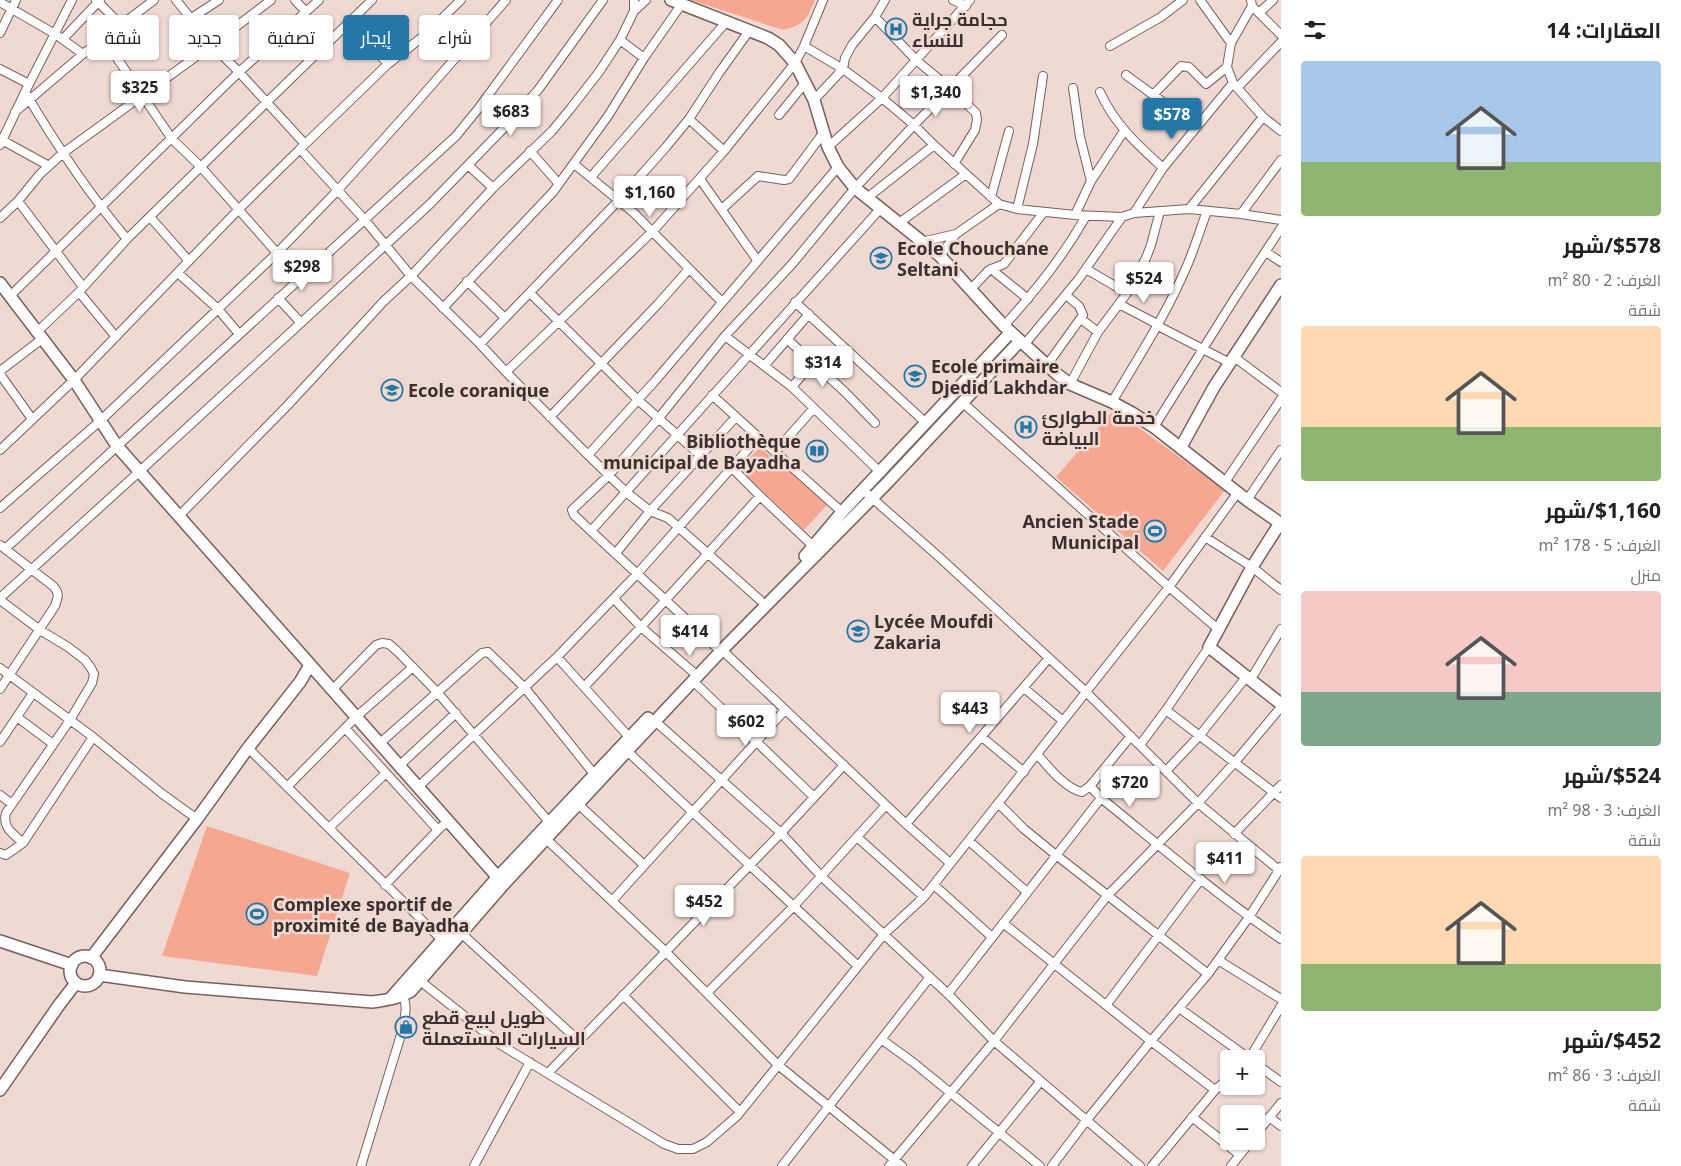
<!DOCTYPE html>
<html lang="ar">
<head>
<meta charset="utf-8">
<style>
	:root { --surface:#fff; --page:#f2f2f2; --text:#202124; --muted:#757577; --accent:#2478a8 }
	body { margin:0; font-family:"Noto Sans",Cairo,sans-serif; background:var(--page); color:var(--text); direction:rtl; height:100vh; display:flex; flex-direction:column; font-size:19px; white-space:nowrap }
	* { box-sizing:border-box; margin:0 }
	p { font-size:16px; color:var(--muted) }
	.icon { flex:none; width:28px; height:28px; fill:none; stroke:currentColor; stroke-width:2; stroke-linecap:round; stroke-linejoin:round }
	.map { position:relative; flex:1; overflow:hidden; direction:ltr }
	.sheet { display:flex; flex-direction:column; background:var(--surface); width:400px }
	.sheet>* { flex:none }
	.guide { position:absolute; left:15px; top:15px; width:475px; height:45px; direction:rtl; display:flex; gap:10px }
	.tools { position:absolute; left:1220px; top:1050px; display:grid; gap:10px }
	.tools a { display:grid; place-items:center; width:45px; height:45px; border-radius:5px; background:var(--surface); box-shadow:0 1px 4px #0004; font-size:25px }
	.price { position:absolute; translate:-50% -42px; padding:0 11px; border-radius:5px; background:#fff; color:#222; font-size:16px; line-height:32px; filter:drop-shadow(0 1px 2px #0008) }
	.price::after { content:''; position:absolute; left:50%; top:30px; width:15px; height:11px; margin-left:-8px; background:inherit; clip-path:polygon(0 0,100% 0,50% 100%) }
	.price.selected { background:var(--accent); color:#fff }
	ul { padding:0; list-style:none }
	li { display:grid; align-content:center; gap:10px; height:265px; padding:0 20px }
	li span { display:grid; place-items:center; height:155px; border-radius:5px; color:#555 }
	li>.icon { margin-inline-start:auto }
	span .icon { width:90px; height:90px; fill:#fffc; stroke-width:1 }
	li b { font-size:21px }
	h2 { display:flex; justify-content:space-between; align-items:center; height:60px; padding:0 20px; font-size:21px }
	.pill { padding:0 18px; border-radius:5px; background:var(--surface); box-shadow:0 1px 4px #0004; font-size:18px; line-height:45px }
	.pill.selected { background:var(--accent); color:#fff }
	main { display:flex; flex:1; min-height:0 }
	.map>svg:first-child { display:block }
	.green { fill:#f5a792 }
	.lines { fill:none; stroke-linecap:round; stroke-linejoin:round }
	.street-casing { stroke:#75605b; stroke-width:10 }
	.secondary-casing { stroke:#75605b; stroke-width:14 }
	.street { stroke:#fff; stroke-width:8 }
	.secondary { stroke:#fff; stroke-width:11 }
	.labels { text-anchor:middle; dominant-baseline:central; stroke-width:5; stroke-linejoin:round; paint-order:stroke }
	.poi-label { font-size:18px; font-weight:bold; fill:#3a312f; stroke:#f0d9d2; text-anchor:start }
</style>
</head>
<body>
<main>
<section class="sheet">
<h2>العقارات: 14<svg class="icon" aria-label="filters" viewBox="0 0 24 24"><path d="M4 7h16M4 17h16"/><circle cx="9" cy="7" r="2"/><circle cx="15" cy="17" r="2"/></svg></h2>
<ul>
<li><span style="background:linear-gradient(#a9c7e8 65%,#8fb573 0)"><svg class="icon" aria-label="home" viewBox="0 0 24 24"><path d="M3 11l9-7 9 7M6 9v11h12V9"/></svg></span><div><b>$578/شهر</b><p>الغرف: 2 · 80 m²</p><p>شقة</p></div></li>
<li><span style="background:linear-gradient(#ffd9b3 65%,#8fb573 0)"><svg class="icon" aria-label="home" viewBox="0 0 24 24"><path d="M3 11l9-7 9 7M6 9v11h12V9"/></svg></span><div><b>$1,160/شهر</b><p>الغرف: 5 · 178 m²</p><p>منزل</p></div></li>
<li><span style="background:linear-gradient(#f6c9c9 65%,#7fa58c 0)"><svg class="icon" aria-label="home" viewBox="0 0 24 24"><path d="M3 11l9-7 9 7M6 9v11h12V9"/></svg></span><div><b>$524/شهر</b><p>الغرف: 3 · 98 m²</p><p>شقة</p></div></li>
<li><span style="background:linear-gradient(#ffd9b3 70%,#8fb573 0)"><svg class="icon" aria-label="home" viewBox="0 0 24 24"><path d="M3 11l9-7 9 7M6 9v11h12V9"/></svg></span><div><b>$452/شهر</b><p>الغرف: 3 · 86 m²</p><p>شقة</p></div></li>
</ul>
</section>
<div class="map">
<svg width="1281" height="1166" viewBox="0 0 1281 1166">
	<rect width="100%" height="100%" fill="#f0d9d2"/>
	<path class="green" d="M 691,0 L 815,0 C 807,19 804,25 783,30 Z
		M 1114,410 L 1225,490 L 1163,571 L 1056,477 Z
		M 760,447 L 773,459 L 776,455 L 828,504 L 804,530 L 739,469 Z
		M 207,826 L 350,873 L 317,976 L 162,956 Z"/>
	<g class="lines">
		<g class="street-casing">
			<path id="street" d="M 96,0 L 121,25
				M 176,0 L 212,45 L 239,72 L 305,144
				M 295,0 L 306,12
				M 461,0 L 426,34 L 388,64 L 300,149 L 364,219 L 411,276 L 480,344 L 506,372 L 588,455 L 626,492 L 650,511 L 668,518 L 760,600
				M 953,0 L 966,6
				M 1200,0 L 1231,43
				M 1251,0 L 1252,6 L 1231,43 L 1227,67 L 1233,83 L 1263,117 L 1281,131
				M 0,2 L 55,34 L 83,54
				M 1252,6 L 1281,35
				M 634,11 L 634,0
				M 1259,13 L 1273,0
				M 875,17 L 917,61 L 950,88 L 976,113 L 977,120 L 975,130 L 954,164
				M 190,19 L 219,0
				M 350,22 L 388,64
				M 0,33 L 16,0
				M 426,34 L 456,58
				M 63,39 L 100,0
				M 104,39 L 172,139 L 201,167 L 277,253 L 301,277
				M 620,40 L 644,58
				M 804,46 L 843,69 L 882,98 L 914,125 L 934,145 L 999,204 L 1017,209 L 1075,215 L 1122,217 L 1134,213 L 1189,209 L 1241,214 L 1281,220
				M 1110,46 L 1161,17 L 1183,0
				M 0,69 L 29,84
				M 1126,75 L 1197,127
				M 1073,88 L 1080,137 L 1091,181
				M 1237,88 L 1281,42
				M 25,92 C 55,143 89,194 127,239
				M 1100,92 C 1115,125 1137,144 1163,168
				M 1153,95 L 1181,66 L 1189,67 L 1206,84 L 1227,67
				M 814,100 L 843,69 L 845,58 L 852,45 L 875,17 L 885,0
				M 15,112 L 83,54 L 154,0
				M 779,115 L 805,83
				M 689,119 L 724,151
				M 0,139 L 49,166
				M 0,145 L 25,92 L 72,0
				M 828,147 L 882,98 L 970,0
				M 530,151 L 559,184
				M 574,164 L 634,213 L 722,302
				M 468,165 L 493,188
				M 591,177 L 727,21
				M 700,179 L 757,260
				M 991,197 L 1009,131
				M 867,198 L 934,145
				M 18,201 L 83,287
				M 722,209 L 758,176 L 784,180 L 789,179 L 824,132
				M 1017,209 L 1033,144 L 1043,76
				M 1189,209 L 1263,117
				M 1134,213 L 1163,168 L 1233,83
				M 1241,214 L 1281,160
				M 1075,215 L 1091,181 L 1124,131
				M 150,217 L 189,261
				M 0,218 L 18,201 L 40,174 L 63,153 L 212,45 L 271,0
				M 899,223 L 966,174
				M 921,242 L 956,234
				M 1266,252 L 1281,262
				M 940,256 L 956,234 L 999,204
				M 991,269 L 1028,299
				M 1086,269 L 1127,293
				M 178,273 L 218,309 L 239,334
				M 467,281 L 505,318
				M 970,290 L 989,270 L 1004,264 L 1043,213
				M 79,292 L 116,337
				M 530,293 L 638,400 L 701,456
				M 10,296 L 239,72 L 319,0
				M 278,298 L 301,323
				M 795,302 L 926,423
				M 1119,304 L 1159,325
				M 443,308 L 553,192 L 608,116 L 644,58 L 681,5
				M 1081,319 L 1098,332
				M 1004,326 C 1035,291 1063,257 1086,216
				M 1158,326 L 1230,363
				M 37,332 L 79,292 L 127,239 L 267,102 L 372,0
				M 725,336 L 792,387 L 881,473
				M 787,339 L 845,392 L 875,423
				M 480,344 L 619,200 L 666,147 L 689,119 L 719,73 L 749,31
				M 1024,345 L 1078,280 L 1122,217
				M 1234,357 L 1281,392
				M 765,365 L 809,314
				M 1047,365 L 1083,315 L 1079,306 L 1066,295
				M 0,371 L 42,339
				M 506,372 L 653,231 L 724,151 L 795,63 L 804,46 L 823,0
				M 0,374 L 32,419
				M 1070,384 L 1098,332 L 1127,293 L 1146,258 L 1151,245 L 1160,211
				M 792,387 L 812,363
				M 712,395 L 775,452 L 814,408
				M 962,402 L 1169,587 L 1218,629
				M 1112,402 C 1138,358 1166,315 1186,268 C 1194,250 1200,230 1207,211
				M 550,417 L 658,304 L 689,269
				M 1154,427 L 1233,301 L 1281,228
				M 0,450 L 74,380 L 238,210 L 300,149
				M 775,452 L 842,512
				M 588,455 L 655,381 L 838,167
				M 732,468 L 760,496 L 813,546
				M 1225,482 L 1281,399
				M 864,491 L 938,556 L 1086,692 L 1198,803 L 1279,870
				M 1247,500 L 1281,450
				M 0,508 L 100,421 L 277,253 L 337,191 L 409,111 L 506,0
				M 179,516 L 287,406 L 384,301 L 411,276 L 493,188 L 552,131 L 571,108 L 599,72 L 620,40 L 634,11 L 646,0
				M 591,531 C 688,424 784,315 881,208
				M 1205,537 L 1252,567 L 1281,590
				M 0,545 L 53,586 C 60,593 58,597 55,606 L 0,689
				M 5,549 L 456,136 L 478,109 L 558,0
				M 616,553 L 650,511 L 735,418
				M 0,598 L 140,471 L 430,204 L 504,128 L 538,90 L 603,0
				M 614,599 L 641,627 L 693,672
				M 0,600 L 40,630 L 68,647 L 85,660 L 91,668 L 94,674 L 92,683 L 70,720 L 6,813 C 2,828 13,833 23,843
				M 0,668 L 93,737 L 161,793 L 197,819
				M 1251,679 L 1281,629
				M 693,681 L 814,797
				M 585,686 L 641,627 L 760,496
				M 1024,688 L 1063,721
				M 333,689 L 376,645 L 382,643 L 389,644 L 398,652 L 437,692 L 550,823
				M 1166,710 L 1281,798
				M 17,717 L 53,744
				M 655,721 L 781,833 L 821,876 L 948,994 L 994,1041 L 1140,1166
				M 345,728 L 438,830 L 448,821
				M 629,737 L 557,657 L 637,574 L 758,438
				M 982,737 L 1024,772
				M 0,742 L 33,693
				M 379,744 L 475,659 L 482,653 L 488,652 L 525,688 L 594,774
				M 1140,745 L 1166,710 L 1209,647
				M 248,748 L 442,940
				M 627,751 L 858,966
				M 1038,755 C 1048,767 1066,789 1082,792 L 1090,786 L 1131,736
				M 399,766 L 456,713
				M 1166,771 L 1200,735 L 1247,676
				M 1090,786 L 1101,798 C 1160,846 1218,896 1281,939
				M 287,787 L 356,717 L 413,667
				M 418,787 L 557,657
				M 0,795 L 12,804
				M 998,803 L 1024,829 L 1056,855 L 1208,974
				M 578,804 L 644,865
				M 906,824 L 1049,658
				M 329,828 L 386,773
				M 1234,834 L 1281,785
				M 543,836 L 665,951 L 778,1065 L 902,1166
				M 857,837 L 924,897
				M 969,841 L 1027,892
				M 0,853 L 6,855 L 23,843 L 93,737
				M 950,863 L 906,824 L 722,650 L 716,647 L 591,531 L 574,515 L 572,510 L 609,475 L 658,419 L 725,336 L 793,263 L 855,188 L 914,125 L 1002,35
				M 385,885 L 438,830
				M 934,885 L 992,937
				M 612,901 L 785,710
				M 1003,923 L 1151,1041 L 1215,1090
				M 461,933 L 579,1041
				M 1218,960 L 1281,999
				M 419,980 L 501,1045 L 664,1144 L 678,1149 L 693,1149 L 707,1142 L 737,1116 L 884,934 L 924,897 L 1169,587 L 1238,492
				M 707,993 L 793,907 L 886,805
				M 948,994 L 1101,798
				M 623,995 L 740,1112
				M 1107,1004 L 1201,879
				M 1179,1008 L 1250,1059
				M 881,1039 L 914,1063 L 1040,1166
				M 1249,1059 L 1281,1006
				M 1256,1064 L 1281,1082
				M 548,1073 L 781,833 L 844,765
				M 1192,1117 L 1240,1155
				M 1269,1117 L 1281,1126
				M 1256,1134 L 1281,1103
				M 361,1166 L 403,1028 C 405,1015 409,1003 400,992
				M 474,1166 L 530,1062
				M 782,1166 L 930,977
				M 889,1166 L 994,1041 L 1107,896 L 1198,803 L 1235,762 L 1281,707
				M 972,1166 L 1040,1082
				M 1052,1166 L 1086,1121 L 1151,1041 L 1208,974 L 1249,917 L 1281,867
				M 1152,1166 L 1215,1090 L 1229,1078
				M 1231,1166 L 1251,1141"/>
		</g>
		<g class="secondary-casing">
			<path id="secondary" d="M 671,0 L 768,38 L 779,45 L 795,63 L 814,100 L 828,147 L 838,167 L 855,188 L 940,256 L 1004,326 L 1058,375 L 1070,384 L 1112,402 L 1132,413 L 1154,427 L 1247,500 L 1280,523 L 1252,567 L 1209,647 L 1281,704
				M 0,283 L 74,380 L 117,446 L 502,882
				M 1181,447 L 1214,387 L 1281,285
				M 805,556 L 842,512 L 1011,332
				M 0,941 L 72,965
				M70 971a15 15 0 1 1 30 0a15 15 0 1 1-30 0Z
				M 91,958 L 197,819 L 248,748 L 300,682 L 310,665
				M 99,975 L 185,987 L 372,1002 C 386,1000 398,999 411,991 L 504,884 L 627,751 L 722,650 L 888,482 L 1020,341
				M 390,999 L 497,878 L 648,718
				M 0,1090 L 59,1005 L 76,983"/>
		</g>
		<use href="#street" class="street"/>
		<use href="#secondary" class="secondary"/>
	</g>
	<defs>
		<g id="hospital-ring" transform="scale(1.125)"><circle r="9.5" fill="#f0d9d2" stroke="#2478a8" stroke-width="1.5"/><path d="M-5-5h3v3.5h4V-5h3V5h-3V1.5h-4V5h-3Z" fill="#2478a8"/></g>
		<g id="school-ring" transform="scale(1.125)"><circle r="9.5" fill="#f0d9d2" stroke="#2478a8" stroke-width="1.5"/><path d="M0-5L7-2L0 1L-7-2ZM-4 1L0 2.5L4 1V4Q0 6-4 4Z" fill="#2478a8"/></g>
		<g id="library-ring" transform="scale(1.125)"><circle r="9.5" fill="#f0d9d2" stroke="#2478a8" stroke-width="1.5"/><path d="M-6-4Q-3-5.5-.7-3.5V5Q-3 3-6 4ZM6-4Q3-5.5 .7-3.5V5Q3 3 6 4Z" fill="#2478a8"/></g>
		<g id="stadium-ring" transform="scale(1.125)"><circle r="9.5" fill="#f0d9d2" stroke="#2478a8" stroke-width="1.5"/><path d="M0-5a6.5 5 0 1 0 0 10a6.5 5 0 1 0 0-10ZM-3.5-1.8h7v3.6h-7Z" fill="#2478a8"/></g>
		<g id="shop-ring" transform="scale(1.125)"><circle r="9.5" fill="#f0d9d2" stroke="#2478a8" stroke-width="1.5"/><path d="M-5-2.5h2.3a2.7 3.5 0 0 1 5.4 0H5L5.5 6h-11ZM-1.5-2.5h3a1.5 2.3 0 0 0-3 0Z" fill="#2478a8"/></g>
	</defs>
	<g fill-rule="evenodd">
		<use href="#hospital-ring" x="896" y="29"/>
		<use href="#school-ring" x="881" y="258"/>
		<use href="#school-ring" x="915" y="376"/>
		<use href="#school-ring" x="392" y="390"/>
		<use href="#hospital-ring" x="1026" y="427"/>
		<use href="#library-ring" x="817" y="451"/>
		<use href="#stadium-ring" x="1155" y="531"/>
		<use href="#school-ring" x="858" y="631"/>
		<use href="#stadium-ring" x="257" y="914"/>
		<use href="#shop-ring" x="406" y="1027"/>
	</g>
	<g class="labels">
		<g class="poi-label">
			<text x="912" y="19">حجامة جراية<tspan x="912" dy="21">للنساء</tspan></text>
			<text x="897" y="248">Ecole Chouchane<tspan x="897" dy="21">Seltani</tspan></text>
			<text x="931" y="366">Ecole primaire<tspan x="931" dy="21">Djedid Lakhdar</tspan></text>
			<text x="408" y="390">Ecole coranique</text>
			<text x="1042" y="417">خدمة الطوارئ<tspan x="1042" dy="21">البياضة</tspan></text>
			<text x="801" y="441" text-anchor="end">Bibliothèque<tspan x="801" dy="21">municipal de Bayadha</tspan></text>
			<text x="1139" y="521" text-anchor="end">Ancien Stade<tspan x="1139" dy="21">Municipal</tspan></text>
			<text x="874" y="621">Lycée Moufdi<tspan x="874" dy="21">Zakaria</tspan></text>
			<text x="273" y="904">Complexe sportif de<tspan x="273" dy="21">proximité de Bayadha</tspan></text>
			<text x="422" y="1017">طويل لبيع قطع<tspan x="422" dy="21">السيارات المستعملة</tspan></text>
		</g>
	</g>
</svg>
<div class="tools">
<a>+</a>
<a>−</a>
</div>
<b class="price" style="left:140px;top:113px">$325</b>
<b class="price" style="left:936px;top:118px">$1,340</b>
<b class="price" style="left:511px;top:137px">$683</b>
<b class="price selected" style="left:1172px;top:140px">$578</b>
<b class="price" style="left:650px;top:218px">$1,160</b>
<b class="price" style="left:302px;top:292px">$298</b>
<b class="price" style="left:1144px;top:304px">$524</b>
<b class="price" style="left:823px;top:388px">$314</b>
<b class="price" style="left:690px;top:657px">$414</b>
<b class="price" style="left:970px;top:734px">$443</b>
<b class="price" style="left:746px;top:747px">$602</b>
<b class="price" style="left:1130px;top:808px">$720</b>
<b class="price" style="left:1225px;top:884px">$411</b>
<b class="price" style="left:704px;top:927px">$452</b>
<div class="guide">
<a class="pill">شراء</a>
<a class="pill selected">إيجار</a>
<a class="pill">تصفية</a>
<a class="pill">جديد</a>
<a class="pill">شقة</a>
</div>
</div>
</main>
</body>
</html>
